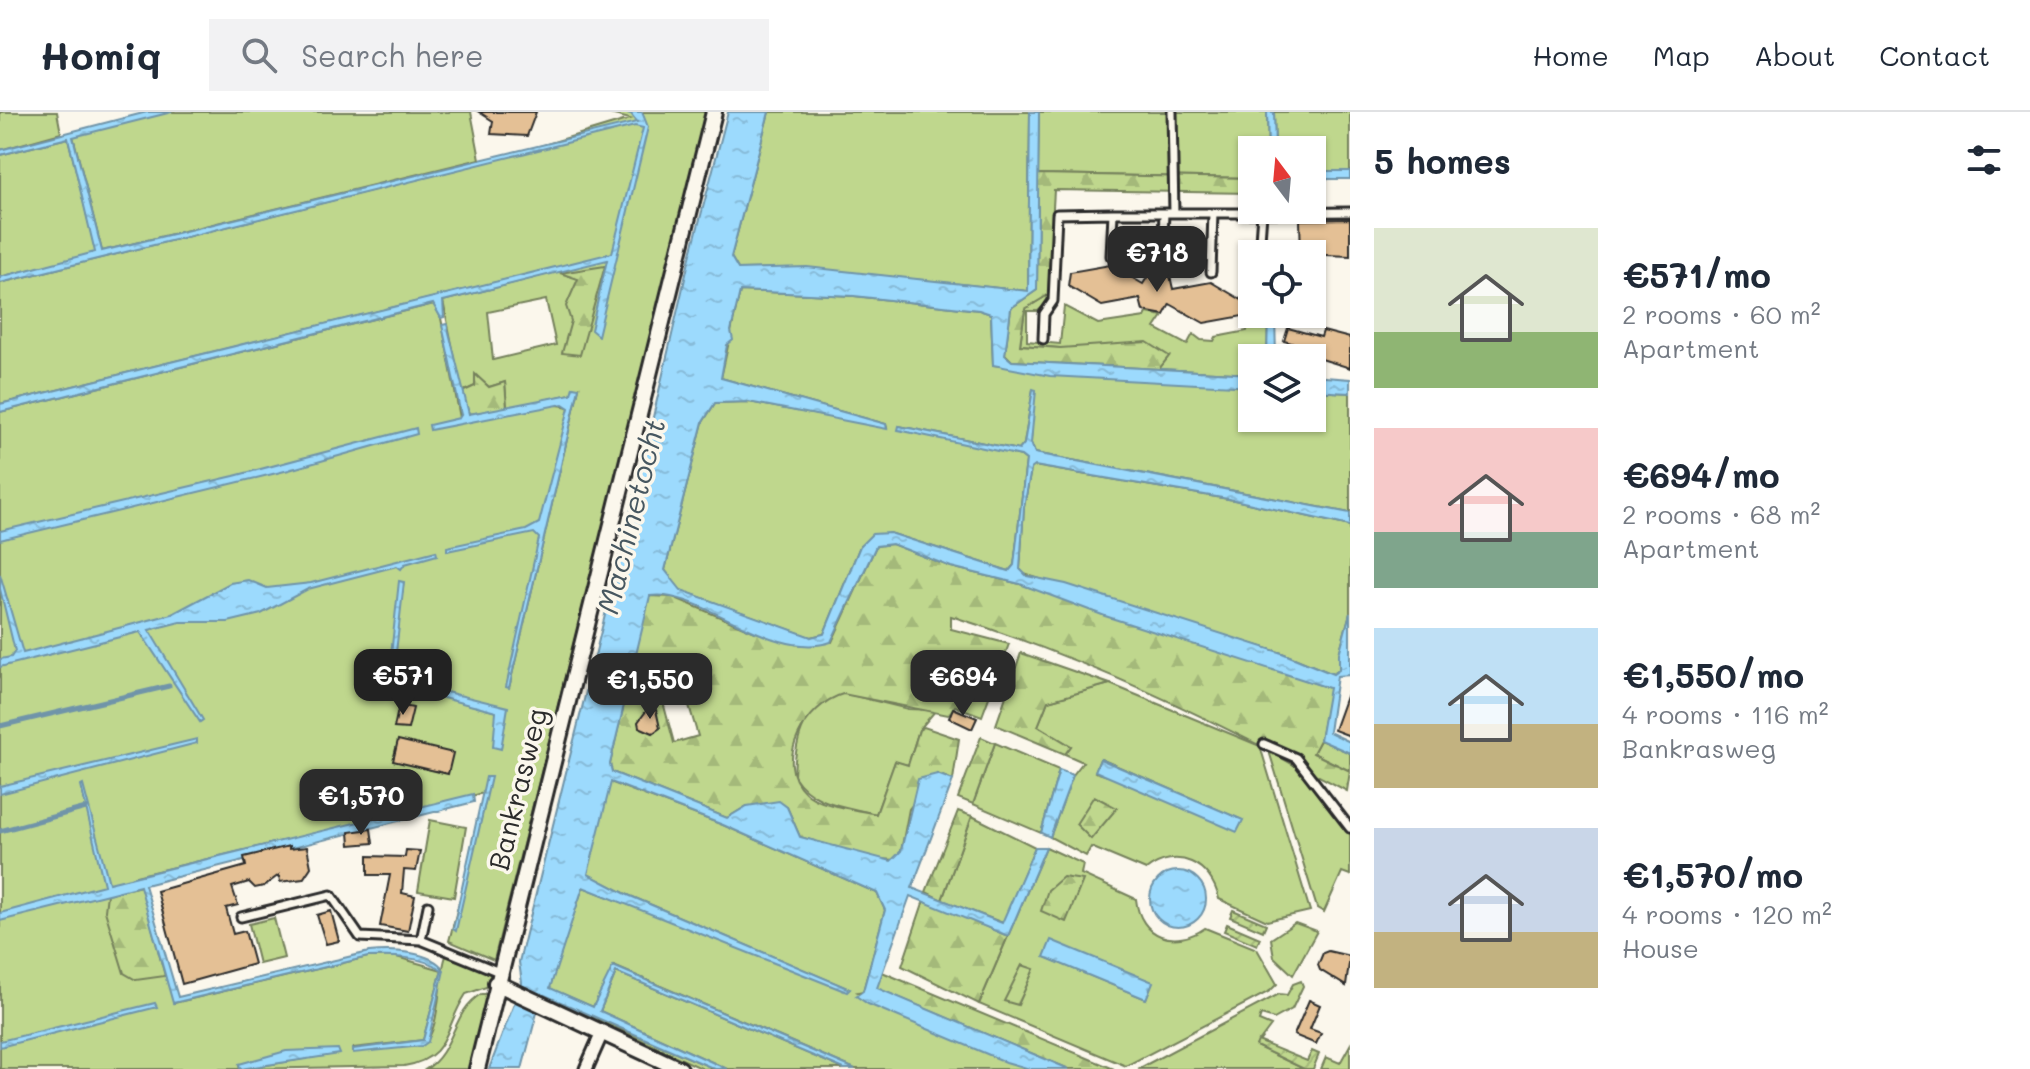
<!DOCTYPE html>
<html lang="en">
<head>
<meta charset="utf-8">
<style>
	:root { --surface:#fff; --page:#f2f2f3; --text:#1f2937; --muted:#747a83; --line:#e0e1e3; --accent:#2b2b2b }
	body { margin:0; font-family:Mali,sans-serif; background:var(--page); color:var(--text); height:100vh; display:flex; flex-direction:column; font-size:30px; white-space:nowrap }
	* { box-sizing:border-box; margin:0 }
	p { font-size:26px; color:var(--muted) }
	.icon { flex:none; width:44px; height:44px; fill:none; stroke:currentColor; stroke-width:2; stroke-linecap:round; stroke-linejoin:round }
	.map { position:relative; flex:1; overflow:hidden }
	.drawer { display:flex; flex-direction:column; background:var(--surface); width:680px }
	.drawer>* { flex:none }
	.needle { width:52px; rotate:344deg }
	.buttons { position:absolute; left:1238px; top:24px; display:grid; gap:16px }
	.buttons a { display:grid; place-items:center; width:88px; height:88px; border-radius:0px; background:var(--surface); box-shadow:0 2px 6px #0004; font-size:40px }
	.price { position:absolute; translate:-50% -68px; padding:0 18px; border-radius:16px; background:var(--accent); color:#fff; font-size:26px; line-height:52px; filter:drop-shadow(0 2px 4px #0008) }
	.price::after { content:''; position:absolute; left:50%; top:48px; width:24px; height:18px; margin-left:-12px; background:inherit; clip-path:polygon(0 0,100% 0,50% 100%) }
	.price.active { background:#222; color:#fff }
	ul { padding:0; list-style:none }
	li { display:flex; align-items:center; gap:24px; height:200px; padding:0 24px }
	li span { display:grid; place-items:center; flex:none; width:224px; height:160px; border-radius:0px; color:#555 }
	li>.icon { margin-inline-start:auto }
	span .icon { width:96px; height:96px; fill:#fffc; stroke-width:1 }
	li b { font-size:34px }
	h2 { display:flex; justify-content:space-between; align-items:center; height:96px; padding:0 24px; font-size:34px }
	header { display:flex; align-items:center; gap:48px; box-sizing:border-box; height:112px; padding:0 40px; background:var(--surface); border-bottom:2px solid var(--line) }
	header strong { font-size:38px }
	nav { display:flex; gap:44px; margin-inline-start:auto; font-size:28px }
	.search { width:560px; height:72px; background:var(--page); display:flex; align-items:center; gap:20px; box-sizing:border-box; padding:0 28px; border-radius:0px; color:var(--muted); font-size:30px }
	main { display:flex; flex:1; min-height:0 }
	.map>svg:first-child { display:block }
	.green { fill:#bfd78d; stroke:#75815c; stroke-width:2; fill-rule:evenodd }
	.forest { fill:url(#forest-firs); stroke:#75815c; stroke-width:2; fill-rule:evenodd }
	.garden { fill:url(#garden-furrows); stroke:#75815c; stroke-width:2 }
	.water { fill:url(#water-ripples); stroke:#6f94a9; stroke-width:2 }
	.lines { fill:none; stroke-linecap:round; stroke-linejoin:round }
	.stream { stroke:#6f94a9; stroke-width:5 }
	.building { fill:#e4c095; stroke:#2b2b2b; stroke-width:2 }
	.service-casing { stroke:#2b2b2b; stroke-width:13 }
	.pedestrian-casing { stroke:#2b2b2b; stroke-width:17 }
	.minor-casing { stroke:#2b2b2b; stroke-width:20 }
	.service { stroke:#fbf7ec; stroke-width:7 }
	.pedestrian { stroke:#fbf7ec; stroke-width:11 }
	.minor { stroke:#fbf7ec; stroke-width:14 }
	.labels { text-anchor:middle; dominant-baseline:central; stroke-width:7; stroke-linejoin:round; paint-order:stroke }
	.street-label { font-size:28px; fill:#2b2b2b; stroke:#fbf7ec }
	.water-label { font-size:30px; font-style:italic; fill:#475760; stroke:#fbf7ec }
</style>
</head>
<body>
<header>
<strong>Homiq</strong>
<div class="search"><svg class="icon" aria-label="search" viewBox="0 0 24 24"><circle cx="10" cy="10" r="6"/><path d="M15 15l6 6"/></svg>Search here</div>
<nav><a>Home</a><a>Map</a><a>About</a><a>Contact</a></nav>
</header>
<main>
<div class="map">
<svg width="1350" height="957" viewBox="0 0 1350 957">
	<defs>
		<pattern id="forest-firs" width="22" height="20" patternUnits="userSpaceOnUse" patternTransform="scale(2)"><rect width="22" height="20" fill="#bfd78d"/><path d="M5 1l3.5 6h-7zM16 11l3.5 6h-7z" fill="#a4b97a"/></pattern>
		<pattern id="garden-furrows" width="10" height="10" patternUnits="userSpaceOnUse" patternTransform="scale(2)"><rect width="10" height="10" fill="#bfd78d"/><path d="M-1 1l2-2M0 10L10 0M9 11l2-2" fill="none" stroke="#a4b97a"/></pattern>
		<pattern id="water-ripples" width="26" height="14" patternUnits="userSpaceOnUse" patternTransform="scale(2)"><rect width="26" height="14" fill="#9cdafd"/><path d="M2 4q2-2 4 0t4 0M15 11q2-2 4 0t4 0" fill="none" stroke="#87bbd9"/></pattern>
	</defs>
	<rect width="100%" height="100%" fill="#fbf7ec"/>
	<filter id="ink" filterUnits="userSpaceOnUse"><feTurbulence type="fractalNoise" baseFrequency=".0125" numOctaves="2"/><feDisplacementMap in="SourceGraphic" scale="16" xChannelSelector="R" yChannelSelector="G"/><feConvolveMatrix kernelMatrix="1 2 1 2 8 2 1 2 1" color-interpolation-filters="sRGB"/></filter>
	<g filter="url(#ink)">
		<path class="green" d="M 0,0 L 57,0 L 61,21 L 0,38 Z
			M 154,0 L 471,0 L 480,47 L 102,139 L 72,20 Z
			M 602,0 L 707,0 L 494,848 L 449,829 L 485,691 L 485,674 L 484,681 L 136,764 L 174,891 L 368,845 L 393,844 L 442,858 L 423,928 L 353,936 L 422,934 C 441,921 438,864 446,844 L 491,861 L 489,874 L 466,882 C 443,917 451,946 404,954 L 244,957 L 339,941 L 239,953 L 240,957 L 0,957 L 0,300 L 434,192 L 441,206 L 461,311 C 483,307 553,285 569,296 L 509,576 L 579,276 L 571,282 L 507,296 L 505,270 L 489,275 L 475,263 L 475,274 L 462,280 L 443,189 L 608,147 L 611,142 L 0,292 L 0,171 L 483,51 L 630,7 ZM 546,188 L 556,233 L 493,248 L 488,200 ZM 390,570 L 502,596 L 496,600 Z
			M 769,0 L 1030,0 L 1028,179 L 807,156 L 738,157 L 731,145 Z
			M 1039,0 L 1267,0 L 1268,38 L 1252,38 L 1252,66 L 1038,62 Z
			M 1274,0 L 1350,0 L 1350,59 L 1312,59 L 1312,38 L 1275,38 Z
			M 68,26 L 96,141 L 0,165 L 0,43 Z
			M 740,179 L 854,184 L 979,198 L 991,202 L 993,253 L 1252,275 L 1252,306 L 1312,306 L 1312,279 L 1350,281 L 1350,401 L 1035,341 L 1031,331 L 1033,277 L 1024,332 L 1019,338 L 899,314 L 1021,344 L 1026,348 L 1014,453 L 1009,459 L 890,421 L 860,434 L 824,522 L 810,525 L 680,478 L 665,458 L 703,310 L 715,291 L 749,290 L 887,316 L 886,312 L 721,266 Z
			M 1048,183 L 1048,190 L 1038,199 L 1027,199 L 1027,229 L 1060,232 L 1064,194 L 1098,212 L 1145,205 L 1147,201 L 1163,204 L 1155,216 L 1187,233 L 1193,222 L 1201,228 L 1214,229 L 1216,225 L 1247,219 L 1248,208 L 1268,208 L 1267,246 L 1252,246 L 1252,262 L 1159,257 L 1169,244 L 1020,233 L 1025,197 Z
			M 1034,354 L 1234,388 L 1350,414 L 1350,501 L 1339,542 L 1339,558 L 1333,562 L 1282,541 L 1024,462 L 1020,457 L 1024,395 L 1031,357 Z
			M 1110,572 L 1260,634 L 1310,799 L 1267,809 L 1219,787 C 1211,751 1177,734 1146,758 L 1091,735 L 1086,744 L 1050,725 L 1073,663 L 1083,650 L 1065,642 L 1071,634 L 1038,614 L 1048,589 ZM 1100,647 L 1101,647 L 1242,708 L 1095,660 Z
			M 843,581 L 908,597 L 936,598 L 919,618 L 908,653 L 895,650 L 876,702 C 845,694 812,693 794,664 C 795,627 803,593 843,581 Z
			M 1320,628 L 1350,641 L 1350,659 L 1313,641 Z
			M 995,631 L 1059,658 L 1041,721 L 973,692 Z
			M 1269,639 L 1297,655 L 1350,721 L 1350,763 L 1342,760 L 1324,800 L 1317,796 Z
			M 610,670 L 723,713 L 877,781 L 885,798 L 863,879 L 858,880 L 1030,957 L 855,957 L 614,854 L 593,895 L 549,876 L 583,775 L 849,877 L 628,783 L 587,762 Z
			M 972,704 L 1035,735 L 1003,811 L 942,788 Z
			M 430,708 L 466,715 L 454,785 L 418,779 Z
			M 1046,735 L 1083,752 L 1081,762 L 1136,787 C 1140,826 1175,837 1205,816 L 1257,837 L 1277,872 L 1270,879 L 1126,954 L 979,892 ZM 1051,829 L 1152,870 L 1146,887 L 1045,845 Z
			M 274,806 L 284,846 L 259,852 L 249,812 Z
			M 1295,811 L 1317,819 L 1293,863 L 1274,845 L 1271,827 Z
			M 616,860 L 844,957 L 727,957 L 600,899 Z
			M 1301,869 L 1303,874 L 1292,897 L 1274,907 L 1261,903 L 1259,909 L 1271,914 L 1256,934 L 1304,957 L 1138,957 L 1279,882 L 1287,883 L 1293,872 Z
			M 481,882 L 487,882 L 469,957 L 426,957 C 455,939 452,899 481,882 Z
			M 541,882 L 715,957 L 703,957 L 616,916 L 609,919 Z
			M 1350,933 L 1350,957 L 1321,957 L 1326,945 L 1340,951 Z"/>
		<path class="forest" d="M 1038,62 L 1252,66 L 1252,81 L 1054,78 L 1048,183 L 1025,197 L 1020,233 L 1060,236 L 1147,230 L 1169,244 L 1159,257 L 1012,249 L 1005,242 L 1011,196 L 1037,178 Z
			M 605,154 L 580,243 L 562,241 L 571,209 L 566,194 L 578,167 L 560,161 Z
			M 475,262 L 489,275 L 505,270 L 507,296 L 469,302 L 462,280 L 475,274 Z
			M 892,432 L 951,455 L 1020,472 L 1330,576 L 1320,628 L 1313,641 L 1350,659 L 1347,679 C 1220,611 1089,547 951,504 L 951,517 L 1009,532 L 982,604 L 955,594 L 948,603 L 843,582 C 807,592 772,650 805,680 C 820,695 856,697 876,702 L 895,649 L 908,653 L 919,618 L 924,615 L 959,627 L 953,668 L 937,662 L 909,697 L 901,739 L 896,748 L 878,747 L 800,725 L 787,695 L 747,694 L 727,706 L 612,660 L 610,652 L 649,484 L 673,485 L 755,520 L 832,530 L 876,434 ZM 683,573 L 698,624 L 674,631 L 660,579 Z
			M 1021,541 L 1110,572 L 1048,589 L 1038,614 L 1071,634 L 1065,642 L 996,613 Z
			M 981,625 L 995,631 L 973,692 L 958,686 Z
			M 1094,684 L 1117,696 L 1091,727 L 1076,712 Z
			M 958,699 L 972,704 L 942,788 L 926,780 Z
			M 1063,765 L 1083,768 L 1066,810 L 1041,799 L 1048,778 Z
			M 141,774 L 165,864 L 136,868 L 124,861 L 105,799 L 107,782 Z
			M 924,788 L 1008,824 L 979,892 L 902,854 Z
			M 1022,853 L 1034,857 L 1018,893 L 1004,889 Z
			M 882,860 L 1114,957 L 1069,957 L 876,876 Z"/>
		<path class="garden" d="M 1233,798 L 1266,812 L 1263,819 L 1230,805 Z
			M 1227,812 L 1260,826 L 1257,833 L 1224,819 Z
			M 1258,929 L 1307,949 L 1312,939 L 1319,942 L 1313,957 L 1304,957 L 1256,934 Z"/>
		<path class="water" d="M 147,0 L 172,0 L 73,25 L 102,139 L 637,10 L 631,2 L 624,0 L 642,0 L 648,15 L 598,224 L 591,218 L 607,148 L 443,189 L 444,205 L 441,206 L 433,192 L 0,300 L 0,292 L 612,141 L 643,16 L 635,14 L 0,171 L 0,165 L 95,140 L 68,26 L 0,43 L 0,38 Z
			M 728,0 L 769,0 L 731,145 L 738,157 L 807,155 L 1028,179 L 1030,0 L 1039,0 L 1037,178 L 1011,196 L 1005,243 L 1012,249 L 1252,262 L 1252,275 L 1050,264 L 993,253 L 991,202 L 979,198 L 854,184 L 740,179 L 731,219 L 733,228 L 727,233 L 721,266 L 886,312 L 887,317 L 749,290 L 715,291 L 703,310 L 665,458 L 681,478 L 811,525 L 824,522 L 860,434 L 872,422 L 890,421 L 1009,459 L 1014,453 L 1026,348 L 1021,344 L 898,318 L 899,314 L 1019,338 L 1024,332 L 1033,277 L 1036,278 L 1031,331 L 1035,341 L 1350,401 L 1350,414 L 1234,388 L 1035,354 L 1031,357 L 1024,395 L 1020,457 L 1027,464 L 1066,472 L 1282,541 L 1333,562 L 1339,558 L 1339,542 L 1350,501 L 1350,563 L 1337,564 L 1329,620 L 1350,630 L 1350,641 L 1320,628 L 1329,576 L 1105,504 L 1020,472 L 951,455 L 892,432 L 876,434 L 831,530 C 771,550 700,476 650,484 L 610,652 L 612,660 L 727,706 L 747,694 L 779,689 L 787,695 L 800,725 L 891,749 L 901,739 L 918,667 L 937,662 L 953,668 L 912,776 L 1002,811 L 1035,735 L 1046,735 L 1008,824 L 910,784 L 877,876 L 1069,957 L 1030,957 L 1006,950 L 868,892 L 856,884 L 863,879 L 885,798 L 877,781 L 723,713 L 611,670 L 588,762 L 628,783 L 850,877 L 847,880 L 583,775 L 550,876 L 593,895 L 613,854 L 855,957 L 844,957 L 616,860 L 600,899 L 727,957 L 715,957 L 542,882 L 522,957 L 489,957 L 522,871 L 519,850 L 639,366 L 689,149 Z
			M 1267,0 L 1274,0 L 1275,38 L 1268,38 Z
			M 1312,59 L 1350,59 L 1350,67 L 1312,67 Z
			M 1268,202 L 1275,202 L 1276,246 L 1267,246 Z
			M 447,212 L 469,302 L 571,282 L 573,275 L 579,276 L 509,576 L 506,575 L 539,426 L 534,421 L 447,439 L 447,435 L 526,418 L 539,411 L 569,296 L 563,292 L 430,318 L 429,313 L 459,306 L 461,303 L 442,213 Z
			M 1312,264 L 1350,267 L 1350,281 L 1312,279 Z
			M 416,316 L 417,322 L 289,358 L 0,428 L 0,419 L 234,364 Z
			M 436,439 L 437,443 L 405,452 L 401,457 L 397,454 L 308,477 L 261,502 L 228,510 L 180,510 L 149,518 L 203,608 L 200,610 L 140,520 L 0,555 L 0,547 L 11,545 L 15,539 L 0,477 L 0,462 L 23,541 L 172,502 L 230,471 L 248,468 L 267,476 L 311,471 Z
			M 399,469 L 404,470 L 393,567 L 508,595 L 501,637 L 493,635 L 496,600 L 375,568 L 389,561 Z
			M 197,627 L 197,631 L 0,682 L 0,674 Z
			M 1100,647 L 1243,708 L 1237,720 L 1095,659 Z
			M 1059,658 L 1073,663 L 1050,725 L 1041,721 Z
			M 486,665 L 491,665 L 456,819 L 453,817 Z
			M 83,673 L 109,771 L 473,682 L 474,690 L 145,773 L 178,885 L 369,840 C 390,838 431,838 444,858 L 428,930 L 422,934 L 353,941 L 353,937 L 423,928 L 442,858 C 423,844 391,844 368,845 L 173,891 L 140,774 L 0,809 L 0,801 L 104,773 L 81,674 Z
			M1150 787a28 28 0 1 1 56 0a28 28 0 1 1-56 0Z
			M 1051,828 L 1153,870 L 1146,887 L 1044,845 Z
			M 155,891 L 157,895 L 0,935 L 0,929 Z
			M 338,937 L 340,942 L 240,957 L 239,952 L 286,939 Z"/>
		<g class="lines">
			<path class="stream" d="M 0,614 L 169,574
				M 0,719 L 86,696"/>
		</g>
		<path class="building" d="M 479,0 L 536,0 L 527,24 L 491,22 L 493,9 Z
			M 1350,107 L 1350,144 L 1301,142 L 1300,108 Z
			M 1110,153 L 1143,172 L 1150,161 L 1170,164 L 1173,177 L 1211,170 L 1245,190 L 1243,204 L 1204,211 L 1170,192 L 1164,203 L 1143,199 L 1140,187 L 1102,194 L 1068,174 L 1070,160 Z
			M 1288,216 L 1321,225 L 1323,219 L 1350,226 L 1350,256 L 1315,245 L 1317,238 L 1284,229 Z
			M 1348,579 L 1350,579 L 1350,624 L 1334,618 Z
			M 399,593 L 413,596 L 408,617 L 394,616 Z
			M 953,596 L 977,606 L 972,617 L 949,606 Z
			M 647,598 L 656,598 L 660,616 L 653,621 L 639,615 L 638,610 Z
			M 398,628 L 453,641 L 448,662 L 393,649 Z
			M 371,717 L 373,731 L 350,733 L 349,720 Z
			M 289,734 L 289,737 L 307,735 L 311,755 L 303,767 L 280,770 L 279,763 L 264,774 L 255,776 L 249,770 L 232,775 L 238,793 L 226,796 L 233,822 L 245,819 L 254,852 L 182,872 L 157,779 L 246,754 L 244,745 Z
			M 406,738 L 420,739 L 416,759 L 404,758 L 402,781 L 415,784 L 408,819 L 380,814 L 390,763 L 368,763 L 368,744 L 405,745 Z
			M 331,799 L 339,829 L 326,832 L 317,803 Z
			M 1328,839 L 1350,844 L 1346,874 L 1320,858 L 1318,853 L 1323,841 Z
			M 1309,888 L 1320,893 L 1310,917 L 1321,921 L 1316,932 L 1294,923 Z"/>
		<g class="lines">
			<g class="service-casing">
				<path id="service" d="M 1113,101 L 1164,101 L 1162,149
					M 1164,101 L 1174,101 L 1172,0
					M 1174,101 L 1213,101 L 1211,160
					M 1213,101 L 1262,101 L 1259,142
					M 1262,101 L 1350,100
					M 1256,204 L 1256,202
					M 1043,227 L 1044,202 L 1053,189 L 1057,102 L 1113,101 L 1111,144
					M 1264,632 L 1296,646 L 1350,716
					M 241,805 L 331,783 L 360,825 L 421,828 L 428,794
					M 421,828 L 499,860"/>
			</g>
			<g class="pedestrian-casing">
				<path id="pedestrian" d="M 586,957 L 602,921"/>
			</g>
			<g class="minor-casing">
				<path id="minor" d="M 496,871 L 680,957
					M 477,957 L 714,0"/>
			</g>
			<use href="#service" class="service"/>
			<use href="#pedestrian" class="pedestrian"/>
			<use href="#minor" class="minor"/>
		</g>
	</g>
	<g class="labels">
		<g class="street-label">
			<text transform="translate(517 677) rotate(-76)">Bankrasweg</text>
		</g>
		<g class="water-label">
			<text transform="translate(630 404) rotate(-76)">Machinetocht</text>
		</g>
	</g>
</svg>
<div class="buttons">
<a><svg class="needle" viewBox="-14 -14 28 28"><path d="M0-13l5 13h-10z" fill="#e53935"/><path d="M0 13l5-13h-10z" fill="#747a83"/></svg></a>
<a><svg class="icon" aria-label="locate" viewBox="0 0 24 24"><circle cx="12" cy="12" r="6"/><path d="M12 2v4M12 18v4M2 12h4M18 12h4"/></svg></a>
<a><svg class="icon" aria-label="layers" viewBox="0 0 24 24"><path d="M12 4l9 5-9 5-9-5zM3 14l9 5 9-5"/></svg></a>
</div>
<b class="price" style="left:1157px;top:182px">€718</b>
<b class="price active" style="left:403px;top:605px">€571</b>
<b class="price" style="left:963px;top:606px">€694</b>
<b class="price" style="left:650px;top:609px">€1,550</b>
<b class="price" style="left:361px;top:725px">€1,570</b>
</div>
<section class="drawer">
<h2>5 homes<svg class="icon" aria-label="filters" viewBox="0 0 24 24"><path d="M4 7h16M4 17h16"/><circle cx="9" cy="7" r="2"/><circle cx="15" cy="17" r="2"/></svg></h2>
<ul>
<li><span style="background:linear-gradient(#dfe7d0 65%,#8fb573 0)"><svg class="icon" aria-label="home" viewBox="0 0 24 24"><path d="M3 11l9-7 9 7M6 9v11h12V9"/></svg></span><div><b>€571/mo</b><p>2 rooms · 60 m²</p><p>Apartment</p></div></li>
<li><span style="background:linear-gradient(#f6c9c9 65%,#7fa58c 0)"><svg class="icon" aria-label="home" viewBox="0 0 24 24"><path d="M3 11l9-7 9 7M6 9v11h12V9"/></svg></span><div><b>€694/mo</b><p>2 rooms · 68 m²</p><p>Apartment</p></div></li>
<li><span style="background:linear-gradient(#bfe0f5 60%,#c2b280 0)"><svg class="icon" aria-label="home" viewBox="0 0 24 24"><path d="M3 11l9-7 9 7M6 9v11h12V9"/></svg></span><div><b>€1,550/mo</b><p>4 rooms · 116 m²</p><p>Bankrasweg</p></div></li>
<li><span style="background:linear-gradient(#c9d6e8 65%,#c2b280 0)"><svg class="icon" aria-label="home" viewBox="0 0 24 24"><path d="M3 11l9-7 9 7M6 9v11h12V9"/></svg></span><div><b>€1,570/mo</b><p>4 rooms · 120 m²</p><p>House</p></div></li>
</ul>
</section>
</main>
</body>
</html>
